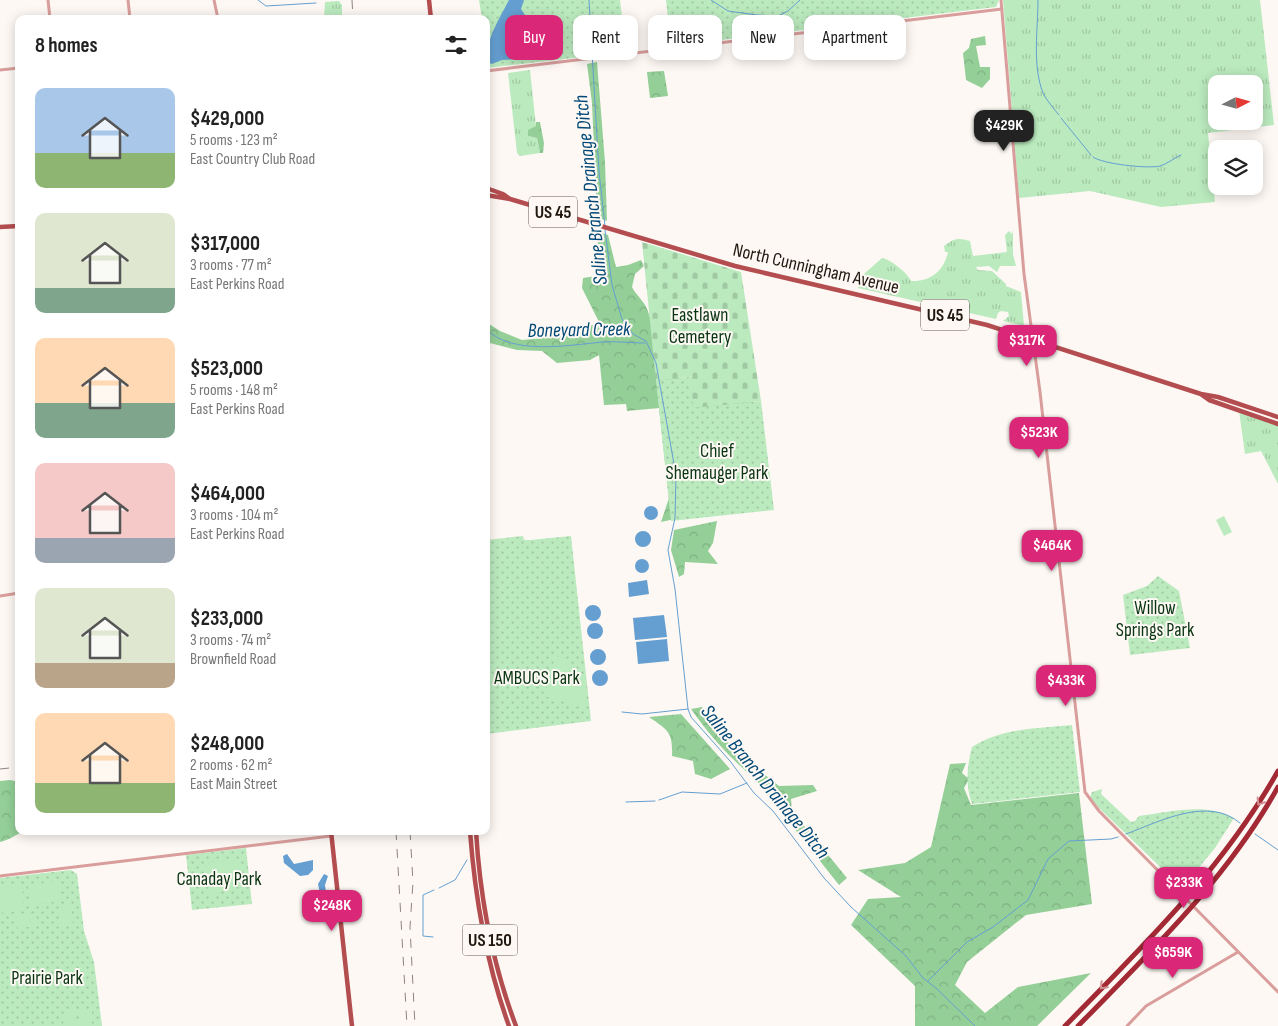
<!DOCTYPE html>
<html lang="en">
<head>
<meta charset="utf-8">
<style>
	:root { --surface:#fff; --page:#f6f6f6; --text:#222; --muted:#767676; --accent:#db2777 }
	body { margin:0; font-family:"Sofia Sans Condensed",sans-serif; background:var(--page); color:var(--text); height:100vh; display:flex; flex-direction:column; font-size:19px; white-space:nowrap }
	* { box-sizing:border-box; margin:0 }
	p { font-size:16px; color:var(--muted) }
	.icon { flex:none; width:28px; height:28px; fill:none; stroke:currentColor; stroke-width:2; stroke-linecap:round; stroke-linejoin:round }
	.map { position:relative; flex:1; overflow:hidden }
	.drawer { position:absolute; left:15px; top:15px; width:475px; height:820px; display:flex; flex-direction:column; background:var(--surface); border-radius:10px; box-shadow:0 2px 12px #0003 }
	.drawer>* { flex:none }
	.guide { position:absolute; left:505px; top:15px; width:475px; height:45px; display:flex; gap:10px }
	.needle { width:32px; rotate:84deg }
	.controls { position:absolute; left:1208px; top:75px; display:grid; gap:10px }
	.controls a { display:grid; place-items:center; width:55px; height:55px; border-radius:10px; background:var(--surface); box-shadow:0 2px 12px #0003; font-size:25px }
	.price { position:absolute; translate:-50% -42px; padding:0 11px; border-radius:10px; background:var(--accent); color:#fff; font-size:16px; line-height:32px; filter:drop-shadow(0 1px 2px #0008) }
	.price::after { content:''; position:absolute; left:50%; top:30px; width:15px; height:11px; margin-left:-8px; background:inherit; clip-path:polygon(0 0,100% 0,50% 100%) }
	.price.current { background:#222; color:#fff }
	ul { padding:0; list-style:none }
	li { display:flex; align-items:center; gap:15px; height:125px; padding:0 20px }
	li span { display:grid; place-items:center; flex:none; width:140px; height:100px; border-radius:10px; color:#555 }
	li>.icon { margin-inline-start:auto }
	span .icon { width:60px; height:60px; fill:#fffc; stroke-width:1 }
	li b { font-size:21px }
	h2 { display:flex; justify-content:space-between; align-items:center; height:60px; padding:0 20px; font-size:21px }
	.tag { padding:0 18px; border-radius:10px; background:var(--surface); box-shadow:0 2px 12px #0003; font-size:18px; line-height:45px }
	.tag.current { background:var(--accent); color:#fff }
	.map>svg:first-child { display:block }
	.grass { fill:url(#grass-tufts); fill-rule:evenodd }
	.forest { fill:url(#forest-crowns) }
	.cemetery { fill:url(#cemetery-stones) }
	.park { fill:url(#park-dots) }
	.pitch { fill:#bbeabe }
	.water { fill:#659fd2; fill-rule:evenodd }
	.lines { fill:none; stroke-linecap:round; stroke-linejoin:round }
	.stream { stroke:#659fd2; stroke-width:1 }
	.minor { stroke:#d99e9c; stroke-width:3 }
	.major { stroke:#b44d50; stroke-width:4.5 }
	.highway { stroke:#a32935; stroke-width:5 }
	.rail { stroke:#8d857f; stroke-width:1; stroke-dasharray:9 9; stroke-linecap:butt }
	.oneway { stroke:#d09094 }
	.labels { text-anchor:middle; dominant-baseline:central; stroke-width:4; stroke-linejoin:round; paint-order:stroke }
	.shield { fill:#fdf8f3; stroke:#635a53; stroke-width:1 }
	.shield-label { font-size:18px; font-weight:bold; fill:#21170f }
	.street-label { font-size:19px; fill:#21170f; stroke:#fdf8f3 }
	.park-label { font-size:19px; fill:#083411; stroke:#fdf8f3 }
	.water-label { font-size:20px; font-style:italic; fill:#004877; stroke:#fdf8f3 }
</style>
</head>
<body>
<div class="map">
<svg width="1278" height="1026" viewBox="0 0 1278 1026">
	<defs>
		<pattern id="grass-tufts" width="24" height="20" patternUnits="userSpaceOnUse" patternTransform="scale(1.25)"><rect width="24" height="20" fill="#bbeabe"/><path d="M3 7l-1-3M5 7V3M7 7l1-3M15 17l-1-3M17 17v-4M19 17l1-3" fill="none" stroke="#a0c8a2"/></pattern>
		<pattern id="forest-crowns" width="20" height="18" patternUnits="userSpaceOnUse" patternTransform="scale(1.25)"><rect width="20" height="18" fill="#94cf98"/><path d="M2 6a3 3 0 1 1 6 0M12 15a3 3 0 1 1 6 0" fill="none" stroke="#7fb182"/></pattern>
		<pattern id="cemetery-stones" width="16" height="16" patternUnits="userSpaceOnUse" patternTransform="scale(1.25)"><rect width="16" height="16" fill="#bbeabe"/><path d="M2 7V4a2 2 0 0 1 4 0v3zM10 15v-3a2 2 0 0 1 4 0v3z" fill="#a0c8a2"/></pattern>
		<pattern id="park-dots" width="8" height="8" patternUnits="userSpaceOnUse" patternTransform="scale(1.25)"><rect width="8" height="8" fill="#bbeabe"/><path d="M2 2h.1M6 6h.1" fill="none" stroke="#a0c8a2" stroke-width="1.8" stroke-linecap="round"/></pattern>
	</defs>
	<rect width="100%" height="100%" fill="#fdf8f3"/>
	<path class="grass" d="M 1003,0 L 1260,0 L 1274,125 L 1208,133 L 1215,202 L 1161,207 L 1090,191 L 1019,198 ZM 1216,84 L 1254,84 L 1254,121 L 1216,121 Z
		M 339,1 L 342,5 L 342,19 L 324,19 L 325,2 Z
		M 530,70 L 536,126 L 528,136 L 537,138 L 540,153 L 520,156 L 517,153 L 508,73 Z
		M 1013,230 L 1013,254 L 1016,266 L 1000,266 L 997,272 L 989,266 L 976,267 L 978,270 L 992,271 L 1006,284 L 1006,286 L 1021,292 L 1024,326 L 1003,321 L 1009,316 L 1008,312 L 1001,311 L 998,313 L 996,319 L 858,288 L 865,273 L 882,258 C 890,259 908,273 911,281 C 930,282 944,271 948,252 L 945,252 L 944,246 C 953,239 957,237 970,241 L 973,256 L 1007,252 L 1005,235 L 1009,231 L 1012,234 Z
		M 1239,411 L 1278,426 L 1278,484 L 1261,451 L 1245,454 Z"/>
	<path class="forest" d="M 985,36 L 986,45 L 976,46 L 980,67 L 990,67 L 990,79 L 982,88 L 966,80 L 963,53 L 969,48 L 971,39 Z
		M 597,62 L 605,162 L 607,221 L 597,217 L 592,103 L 587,64 Z
		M 664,71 L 668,96 L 650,98 L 647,72 Z
		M 536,122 L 540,122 L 544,143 L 543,153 L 540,153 L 537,138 L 528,136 L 528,130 L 536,126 Z
		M 596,231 L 608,235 L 616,267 L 628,265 L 641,260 L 644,266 L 635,274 L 632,287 C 636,295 644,301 647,309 C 658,337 658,360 682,381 L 696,379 L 757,404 L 679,518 L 661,522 L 669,498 L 659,408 L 627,411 L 626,404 L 604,405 L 599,355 L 590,360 L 557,363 L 542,351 L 517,350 L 486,342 L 486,322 L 500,331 L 522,340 L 555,337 L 565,329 L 600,324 L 582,288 L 583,278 L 603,275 Z
		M 717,521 L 713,543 L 708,551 L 718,564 L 685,562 L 684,574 L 679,577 L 671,550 L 674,530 Z
		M 702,707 C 711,716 715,726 723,736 C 738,756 760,770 779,786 L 813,785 L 817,791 L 791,799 L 792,811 L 847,878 L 839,885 L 755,779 C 731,759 709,735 691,709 Z
		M 681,714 L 730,769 L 711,779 L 695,774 L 693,761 L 672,756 C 673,732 668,730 649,717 Z
		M 966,763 L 962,773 L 969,779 L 964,788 L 971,805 L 1079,793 L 1092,904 L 1026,915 L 967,962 L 955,985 L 985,1013 L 1018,987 L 1091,973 L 1037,1026 L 915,1026 L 915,986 L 851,925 L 868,899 L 901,897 L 858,870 L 905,863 L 931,847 L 950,764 Z
		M 10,780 L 19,782 L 19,831 L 25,831 C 16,834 10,840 0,842 L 0,781 Z"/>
	<path class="cemetery" d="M 642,242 L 741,272 L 761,401 L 693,408 L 689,377 L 656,381 Z"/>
	<path class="park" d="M 479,0 L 620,0 L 626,52 L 486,68 L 486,19 L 482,19 Z
		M 666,0 L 999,0 L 996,7 L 671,46 Z
		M 690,377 L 693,408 L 761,401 L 774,510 L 671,521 L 656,381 Z
		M 523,536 L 524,540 L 530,540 L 571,536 L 591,721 L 486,734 L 486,540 Z
		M 1158,576 L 1179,591 L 1190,648 L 1130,655 L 1123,595 L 1147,586 Z
		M 1072,725 L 1080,792 L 972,804 C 965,785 967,766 972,747 C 1003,727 1037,729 1072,725 Z
		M 1102,789 L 1101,794 L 1131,822 L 1135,821 L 1139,816 C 1170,812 1205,802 1234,818 L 1215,848 L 1182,888 L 1099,808 L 1090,798 L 1092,792 Z
		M 246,848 L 252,904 L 192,910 L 186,855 Z
		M 71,870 L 77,874 L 84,931 L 94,962 L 102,1026 L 0,1026 L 0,878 Z"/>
	<path class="pitch" d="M 1224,516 L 1232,532 L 1224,536 L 1216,520 Z
		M 555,656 C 580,662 590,684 585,707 L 547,697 L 545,694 Z
		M 239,861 C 240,880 228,893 209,895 L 206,865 L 209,862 Z
		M 60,881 L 62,901 L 30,905 L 28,885 Z
		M 22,885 L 24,910 L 0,913 L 0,887 Z
		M 71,906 L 73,926 L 60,927 L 58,908 Z
		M 36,913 L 37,926 L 17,928 L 16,915 Z
		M 64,1009 L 76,1009 L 76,1026 L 63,1026 Z
		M 79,1009 L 92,1009 L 92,1026 L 79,1026 Z"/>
	<path class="water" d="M 509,0 L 524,0 L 521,9 L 536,32 L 537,47 L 534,53 L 519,59 L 502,60 L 492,64 L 486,61 C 486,40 499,19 509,0 ZM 516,22 L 528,39 L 529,48 L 507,50 L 505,46 L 513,24 Z
		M644 513a7 7 0 1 1 14 0a7 7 0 1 1-14 0Z
		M635 539a8 8 0 1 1 16 0a8 8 0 1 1-16 0Z
		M635 566a7 7 0 1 1 14 0a7 7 0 1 1-14 0Z
		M 647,580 L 649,594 L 629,597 L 628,583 Z
		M585 613a8 8 0 1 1 16 0a8 8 0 1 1-16 0Z
		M 664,615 L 667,637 L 635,640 L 633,618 Z
		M587 631a8 8 0 1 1 16 0a8 8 0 1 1-16 0Z
		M 667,639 L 669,661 L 638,664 L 636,642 Z
		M590 657a8 8 0 1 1 16 0a8 8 0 1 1-16 0Z
		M592 678a8 8 0 1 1 16 0a8 8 0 1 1-16 0Z
		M 287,854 L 294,864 L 313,860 L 313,870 L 308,875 L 300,876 L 284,863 L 283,856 Z
		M 324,874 L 328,876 L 325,885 L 327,899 L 322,904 L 318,884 Z"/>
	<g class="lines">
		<path class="stream" d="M 258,0 L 266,6 L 316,3
			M 589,0 L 599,172 L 605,226
			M 711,0 L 728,11 L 757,15 L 778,16 L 788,11 L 800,0
			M 1038,0 C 1038,29 1032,65 1043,93 C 1047,101 1054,109 1059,115
			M 1061,118 L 1091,155
			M 1093,157 C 1102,164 1148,169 1160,166 C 1167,164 1174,158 1181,155
			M 605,230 L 612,285 L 622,319 L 633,334 L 646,341 L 656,363 L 676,475 L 675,518 L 668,550 L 675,589 L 688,709 L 691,717 L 730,761 L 754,793 L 773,811 L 824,878 L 851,907 L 906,956 L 923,978 L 936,988 L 975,1026
			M 486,329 C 512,356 569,345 603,342 C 617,341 631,343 645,343
			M 622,712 L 642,714 L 688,709
			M 659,800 L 682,792 L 720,794 L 747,783
			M 626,802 L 655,801
			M 1126,834 C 1161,821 1208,796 1240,823
			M 1255,834 L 1278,850
			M 439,888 L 455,880 L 467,860
			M 433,937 L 423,936 L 423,895 L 434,890
			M 928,981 L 967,942 L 993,927 L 1028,900 L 1048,859 L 1069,841 L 1111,839 L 1118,837"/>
		<path class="minor" d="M 48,0 L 50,19
			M 128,0 L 130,19
			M 214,0 L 218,19
			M 1001,0 L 1024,274 L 1040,392 L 1085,792 L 1099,811 L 1278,992
			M 0,70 L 19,68
			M 486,71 L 1002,9
			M 0,596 L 19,593
			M 0,876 L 331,836
			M 1127,1026 L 1146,1006 L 1238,952"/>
		<path class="major" d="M 429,0 L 431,19
			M 486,188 L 503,194 L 510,199
			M 486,195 L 510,199 L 735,266 L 987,325 L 1201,394 L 1218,397 L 1278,417
			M 0,227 L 19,226
			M 1202,395 L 1209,400 L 1278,424
			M 331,831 L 352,1026
			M 470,831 C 475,898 486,963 509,1026
			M 476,831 C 480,898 492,963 516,1026"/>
		<path class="highway" d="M 1065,1026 C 1144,945 1222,870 1278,771
			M 1078,1026 C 1151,951 1227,879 1278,787"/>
		<path class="rail" d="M 352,0 L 353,19
			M 0,769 L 19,767
			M 396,831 L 407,1026
			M 410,831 L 413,882 L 410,927 L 415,1026"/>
	</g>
	<defs><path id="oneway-chevron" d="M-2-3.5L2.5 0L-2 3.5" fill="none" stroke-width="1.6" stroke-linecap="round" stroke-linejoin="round" transform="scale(1.25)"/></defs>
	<g class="oneway">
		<use href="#oneway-chevron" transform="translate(1260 802) rotate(122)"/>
		<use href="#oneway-chevron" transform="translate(1103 986) rotate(134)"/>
	</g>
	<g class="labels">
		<g class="shield">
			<rect x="529" y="196.5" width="48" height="31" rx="4"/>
			<rect x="921" y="299.5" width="48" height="31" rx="4"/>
			<rect x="462.5" y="924.5" width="55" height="31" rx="4"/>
		</g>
		<g class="shield-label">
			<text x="553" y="212">US 45</text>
			<text x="945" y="315">US 45</text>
			<text x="490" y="940">US 150</text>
		</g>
		<g class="street-label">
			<text transform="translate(816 269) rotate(13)">North Cunningham Avenue</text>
		</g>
		<g class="park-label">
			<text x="700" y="315">Eastlawn<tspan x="700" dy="22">Cemetery</tspan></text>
			<text x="717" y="451">Chief<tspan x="717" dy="22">Shemauger Park</tspan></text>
			<text x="1155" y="608">Willow<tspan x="1155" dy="22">Springs Park</tspan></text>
			<text x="537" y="678">AMBUCS Park</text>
			<text x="219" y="879">Canaday Park</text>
			<text x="47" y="978">Prairie Park</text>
		</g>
		<g class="water-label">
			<text transform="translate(591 190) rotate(-96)">Saline Branch Drainage Ditch</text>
			<text transform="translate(579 330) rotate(-1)">Boneyard Creek</text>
			<text transform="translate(765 782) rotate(51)">Saline Branch Drainage Ditch</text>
		</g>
	</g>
</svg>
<div class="controls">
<a><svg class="needle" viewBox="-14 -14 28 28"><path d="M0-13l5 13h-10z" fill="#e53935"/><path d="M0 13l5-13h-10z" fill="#767676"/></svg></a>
<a><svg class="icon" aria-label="layers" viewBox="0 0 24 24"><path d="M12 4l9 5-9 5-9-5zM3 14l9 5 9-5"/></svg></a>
</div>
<b class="price current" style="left:1004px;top:152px">$429K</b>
<b class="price" style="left:1027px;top:367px">$317K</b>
<b class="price" style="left:1039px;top:459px">$523K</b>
<b class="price" style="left:1052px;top:572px">$464K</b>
<b class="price" style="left:1066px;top:707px">$433K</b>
<b class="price" style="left:1184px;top:909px">$233K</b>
<b class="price" style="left:332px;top:932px">$248K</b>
<b class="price" style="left:1173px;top:979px">$659K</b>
<div class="guide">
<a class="tag current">Buy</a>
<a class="tag">Rent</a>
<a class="tag">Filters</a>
<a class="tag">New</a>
<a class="tag">Apartment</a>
</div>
<section class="drawer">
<h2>8 homes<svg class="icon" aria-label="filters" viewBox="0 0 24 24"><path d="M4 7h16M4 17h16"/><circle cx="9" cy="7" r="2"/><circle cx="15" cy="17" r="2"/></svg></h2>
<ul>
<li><span style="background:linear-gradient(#a9c7e8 65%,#8fb573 0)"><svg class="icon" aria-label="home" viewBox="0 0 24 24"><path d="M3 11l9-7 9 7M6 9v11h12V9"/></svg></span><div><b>$429,000</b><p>5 rooms · 123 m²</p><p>East Country Club Road</p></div></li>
<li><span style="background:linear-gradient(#dfe7d0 75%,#7fa58c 0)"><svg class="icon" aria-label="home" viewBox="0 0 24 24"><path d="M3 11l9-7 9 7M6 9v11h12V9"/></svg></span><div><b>$317,000</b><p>3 rooms · 77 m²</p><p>East Perkins Road</p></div></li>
<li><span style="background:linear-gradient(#ffd9b3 65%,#7fa58c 0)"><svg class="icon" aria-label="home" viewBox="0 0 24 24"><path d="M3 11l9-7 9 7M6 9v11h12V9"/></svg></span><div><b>$523,000</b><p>5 rooms · 148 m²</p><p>East Perkins Road</p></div></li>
<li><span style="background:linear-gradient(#f6c9c9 75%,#9aa5b1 0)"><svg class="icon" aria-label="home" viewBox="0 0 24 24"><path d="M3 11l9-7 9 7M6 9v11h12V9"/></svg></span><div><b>$464,000</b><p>3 rooms · 104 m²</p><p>East Perkins Road</p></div></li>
<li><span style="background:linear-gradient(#dfe7d0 75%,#b9a48a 0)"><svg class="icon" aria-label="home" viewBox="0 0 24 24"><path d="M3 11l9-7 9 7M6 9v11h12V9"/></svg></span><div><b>$233,000</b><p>3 rooms · 74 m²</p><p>Brownfield Road</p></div></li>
<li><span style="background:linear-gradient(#ffd9b3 70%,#8fb573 0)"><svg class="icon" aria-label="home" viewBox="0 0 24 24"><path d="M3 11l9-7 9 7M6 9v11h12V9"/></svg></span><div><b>$248,000</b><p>2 rooms · 62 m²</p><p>East Main Street</p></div></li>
</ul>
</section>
</div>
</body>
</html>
